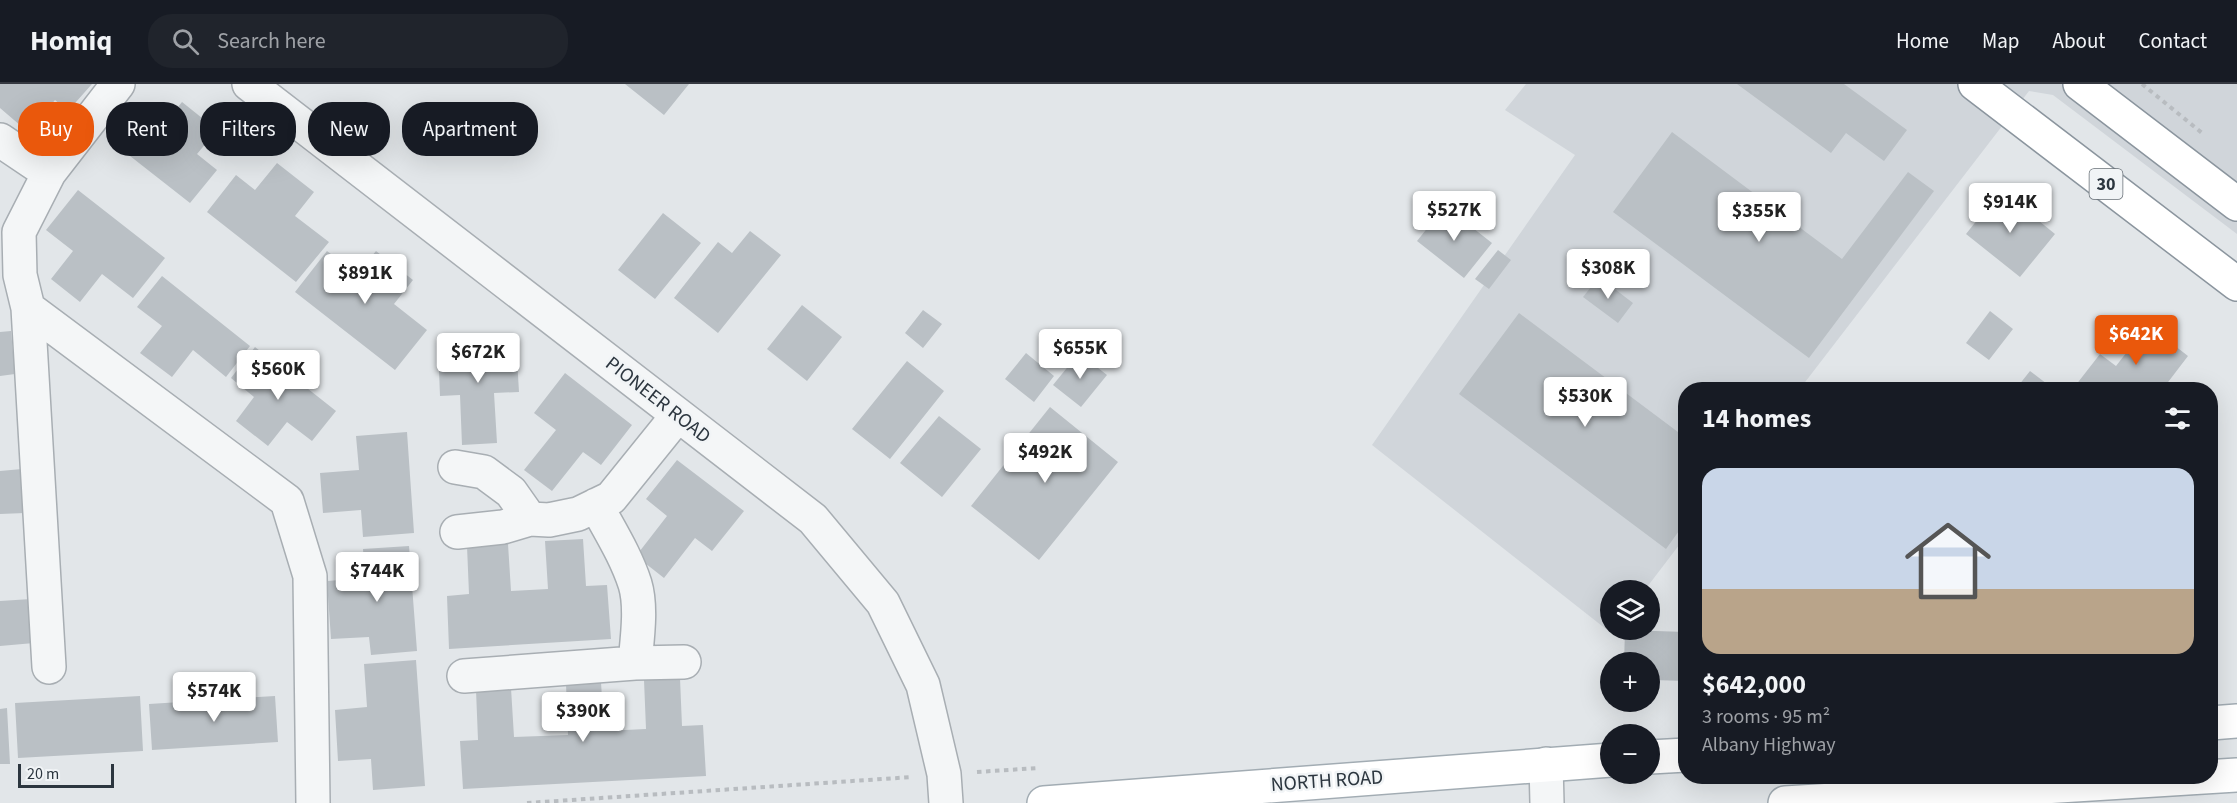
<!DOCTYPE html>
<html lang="en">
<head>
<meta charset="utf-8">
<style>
	:root { --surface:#171b24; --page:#20242c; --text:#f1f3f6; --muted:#9ea1a6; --line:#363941; --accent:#ea580c }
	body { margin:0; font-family:"Source Sans 3",sans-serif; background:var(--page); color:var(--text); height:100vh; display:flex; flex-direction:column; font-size:22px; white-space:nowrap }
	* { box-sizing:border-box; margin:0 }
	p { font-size:20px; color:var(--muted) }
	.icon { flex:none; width:33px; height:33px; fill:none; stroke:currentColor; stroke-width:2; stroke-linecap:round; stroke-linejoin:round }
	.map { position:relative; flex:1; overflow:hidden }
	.drawer { position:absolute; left:1678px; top:298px; width:540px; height:402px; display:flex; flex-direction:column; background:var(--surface); border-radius:24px; box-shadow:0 6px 24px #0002 }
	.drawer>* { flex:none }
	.guide { position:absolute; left:18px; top:18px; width:570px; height:54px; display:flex; gap:12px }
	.tools { position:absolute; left:1600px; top:496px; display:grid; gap:12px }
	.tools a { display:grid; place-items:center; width:60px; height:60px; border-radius:50%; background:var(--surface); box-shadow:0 6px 24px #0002; font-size:30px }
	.scale { position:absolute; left:18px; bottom:15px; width:96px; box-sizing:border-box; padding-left:6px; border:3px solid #2c363f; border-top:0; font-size:16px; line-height:21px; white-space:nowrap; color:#2c363f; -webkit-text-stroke:4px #f1f4f6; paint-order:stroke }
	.price { position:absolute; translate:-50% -51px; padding:0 14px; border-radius:6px; background:#fff; color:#222; font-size:20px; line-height:39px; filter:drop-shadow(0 2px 3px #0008) }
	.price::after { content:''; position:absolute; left:50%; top:36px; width:18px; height:14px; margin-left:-9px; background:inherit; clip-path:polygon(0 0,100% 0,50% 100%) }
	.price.current { background:var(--accent); color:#fff }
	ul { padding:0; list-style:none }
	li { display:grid; align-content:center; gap:12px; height:318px; padding:0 24px }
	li+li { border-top:2px solid var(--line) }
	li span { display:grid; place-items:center; height:186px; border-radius:18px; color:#555 }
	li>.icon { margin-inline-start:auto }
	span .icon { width:108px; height:108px; fill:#fffc; stroke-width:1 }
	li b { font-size:26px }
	h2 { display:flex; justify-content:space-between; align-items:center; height:72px; padding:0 24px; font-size:26px }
	.chip { padding:0 21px; border-radius:24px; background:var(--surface); box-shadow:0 6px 24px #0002; font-size:21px; line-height:54px }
	.chip.current { background:var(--accent); color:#fff }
	header { display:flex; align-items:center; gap:36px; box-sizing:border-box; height:84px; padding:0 30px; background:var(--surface); border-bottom:2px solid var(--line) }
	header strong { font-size:28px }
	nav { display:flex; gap:33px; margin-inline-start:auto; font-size:21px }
	.search { width:420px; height:54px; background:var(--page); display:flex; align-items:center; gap:15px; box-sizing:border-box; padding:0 21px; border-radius:24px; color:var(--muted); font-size:22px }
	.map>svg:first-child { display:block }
	.built { fill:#d0d5da }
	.building { fill:#bac0c5 }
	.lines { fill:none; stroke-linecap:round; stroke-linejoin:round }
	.minor-casing { stroke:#a8aeb3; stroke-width:36 }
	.major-casing { stroke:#a2acb3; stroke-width:36 }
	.highway-casing { stroke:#8b959e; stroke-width:36 }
	.path { stroke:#b8bcc0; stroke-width:4; stroke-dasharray:4.5 4.5; stroke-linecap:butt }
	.minor { stroke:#f4f6f7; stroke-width:33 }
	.major { stroke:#fff; stroke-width:33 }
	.highway { stroke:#fff; stroke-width:33 }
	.labels { text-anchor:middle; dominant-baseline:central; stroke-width:5; stroke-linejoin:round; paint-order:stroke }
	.shield { fill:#f1f4f6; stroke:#676f76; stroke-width:1.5 }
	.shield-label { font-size:18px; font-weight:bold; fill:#2c363f }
	.street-label { font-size:20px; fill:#2c363f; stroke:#f1f4f6 }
</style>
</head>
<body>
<header>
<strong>Homiq</strong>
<div class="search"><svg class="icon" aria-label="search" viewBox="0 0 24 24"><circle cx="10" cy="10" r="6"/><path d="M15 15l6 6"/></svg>Search here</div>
<nav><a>Home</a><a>Map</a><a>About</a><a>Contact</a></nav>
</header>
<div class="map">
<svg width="2237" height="719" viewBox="0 0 2237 719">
	<rect width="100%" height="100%" fill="#e2e6e9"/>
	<path class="built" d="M 1526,0 L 2237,0 L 2237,150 L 2053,11 L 2029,7 L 1799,306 L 1686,306 L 1686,452 L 1644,507 L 1611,507 L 1611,546 L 1614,546 L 1611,549 L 1372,361 L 1575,71 L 1505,26 Z"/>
	<path class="building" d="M 0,0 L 92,0 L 68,27 L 55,16 L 28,48 L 0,24 Z
		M 625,0 L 689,0 L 664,31 Z
		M 1737,0 L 1844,0 L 1907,46 L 1884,77 L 1846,49 L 1831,69 Z
		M 182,18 L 217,46 L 197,70 L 217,86 L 190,119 L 116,61 L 143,27 L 162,43 Z
		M 1672,48 L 1842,175 L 1908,88 L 1934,107 L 1809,274 L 1613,128 Z
		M 277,79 L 314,108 L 295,132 L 329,158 L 296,198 L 207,128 L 236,91 L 255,106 Z
		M 78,106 L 165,174 L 133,214 L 102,190 L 80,218 L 51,195 L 73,167 L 46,146 Z
		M 2001,106 L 2055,150 L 2020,193 L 1966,150 Z
		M 1445,122 L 1492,159 L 1464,194 L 1417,157 Z
		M 663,129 L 701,159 L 655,215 L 618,186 Z
		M 750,147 L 781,171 L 718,249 L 674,214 L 718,158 L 732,169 Z
		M 1498,166 L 1511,176 L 1489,205 L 1475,195 Z
		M 327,167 L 357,190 L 376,167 L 413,196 L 394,220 L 427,246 L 395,286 L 295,208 Z
		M 162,192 L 250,262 L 226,293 L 193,266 L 172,293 L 140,269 L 162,242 L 137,223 Z
		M 1599,193 L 1633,219 L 1618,239 L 1583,213 Z
		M 802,221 L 842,253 L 807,297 L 767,265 Z
		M 923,226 L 942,240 L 923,264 L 905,249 Z
		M 1990,227 L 2013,245 L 1989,276 L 1966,259 Z
		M 1519,229 L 1686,354 L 1686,437 L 1666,465 L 1459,310 Z
		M 2148,241 L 2188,272 L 2162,306 L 2072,306 L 2100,270 L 2116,282 Z
		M 11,247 L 15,290 L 0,292 L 0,248 Z
		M 516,258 L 519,308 L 494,309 L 497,359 L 462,361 L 460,311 L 440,312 L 438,262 Z
		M 255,263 L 336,327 L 312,357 L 287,338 L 268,362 L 236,337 L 254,313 L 231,294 Z
		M 1026,269 L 1054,292 L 1034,318 L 1005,295 Z
		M 1079,269 L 1107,291 L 1081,323 L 1053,301 Z
		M 907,277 L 944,307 L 890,375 L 852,345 Z
		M 2030,287 L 2055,306 L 2015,306 Z
		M 565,289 L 632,341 L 601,381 L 583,368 L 552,407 L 524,386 L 556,346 L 534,329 Z
		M 1050,323 L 1118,378 L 1039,476 L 971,422 Z
		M 939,332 L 981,365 L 942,413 L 900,379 Z
		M 407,348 L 414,449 L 363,453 L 361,426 L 323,429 L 320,389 L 359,386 L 356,352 Z
		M 677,376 L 744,427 L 712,467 L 695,454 L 664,494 L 636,472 L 667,432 L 646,415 Z
		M 22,385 L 25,429 L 0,430 L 0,387 Z
		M 583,455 L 586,502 L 607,501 L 611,555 L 449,565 L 447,512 L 469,510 L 467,462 L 508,460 L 511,507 L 548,505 L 545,457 Z
		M 409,462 L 417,567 L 371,571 L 369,553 L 331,555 L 327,497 L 365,494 L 363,465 Z
		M 31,515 L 34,559 L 0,562 L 0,517 Z
		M 2211,540 L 2213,540 L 2216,571 L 2211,571 Z
		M 1625,546 L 1686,548 L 1686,597 L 1653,596 L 1654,581 L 1624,579 Z
		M 416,576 L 425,702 L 373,706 L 371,675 L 338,677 L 335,626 L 367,623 L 364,580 Z
		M 680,594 L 682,642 L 703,641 L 706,692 L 463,705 L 460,657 L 478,656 L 476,606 L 511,604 L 514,653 L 568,651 L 566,600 L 601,598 L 604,647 L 646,645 L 644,596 Z
		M 140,612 L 143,667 L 18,674 L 15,619 Z
		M 275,612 L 278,658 L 152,666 L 149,620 Z
		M 7,624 L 10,680 L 0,680 L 0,625 Z"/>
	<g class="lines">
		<g class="minor-casing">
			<path id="minor" d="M 249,0 L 813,435 L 883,519 L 923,601 L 944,690 L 946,719
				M 0,56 L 49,89
				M 28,224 L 287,417 L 310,492 L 313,719
				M 455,383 L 484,388 L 511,408 L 530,435 L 549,436 L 578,430 L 611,414 L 678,331
				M 596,421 C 610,447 626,472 635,500 C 642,523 637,556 635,579
				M 457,448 L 503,443 L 530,435
				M 49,583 L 28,224 L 20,191 L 19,148 L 49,89 L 118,0
				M 464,592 L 635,579 L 684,578
				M 1546,680 L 1547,719"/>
		</g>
		<g class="major-casing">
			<path id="major" d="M 2211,639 L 2237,637
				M 1650,673 L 1686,671
				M 1044,719 L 1611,676
				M 1785,719 L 2237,691"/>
		</g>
		<g class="highway-casing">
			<path id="highway" d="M 1975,0 L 2237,200
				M 2080,0 L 2237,120"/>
		</g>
		<path class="path" d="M 2142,0 L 2202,49
			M 977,688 L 1038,684
			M 527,719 L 912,693"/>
		<use href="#minor" class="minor"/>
		<use href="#major" class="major"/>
		<use href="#highway" class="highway"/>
	</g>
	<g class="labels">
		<rect class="shield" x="2089.5" y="85" width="33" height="30" rx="4.5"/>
		<g class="shield-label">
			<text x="2106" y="100">30</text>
		</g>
		<g class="street-label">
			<text transform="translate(658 316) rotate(38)">PIONEER ROAD</text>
			<text transform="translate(1327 697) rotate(-4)">NORTH ROAD</text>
		</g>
	</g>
</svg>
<div class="tools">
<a><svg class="icon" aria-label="layers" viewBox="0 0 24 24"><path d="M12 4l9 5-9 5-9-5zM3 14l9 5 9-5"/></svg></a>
<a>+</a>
<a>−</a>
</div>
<div class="scale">20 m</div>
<b class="price" style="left:2010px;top:150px">$914K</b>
<b class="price" style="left:1454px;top:158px">$527K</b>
<b class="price" style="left:1759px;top:159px">$355K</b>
<b class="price" style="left:1608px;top:216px">$308K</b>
<b class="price" style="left:365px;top:221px">$891K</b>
<b class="price current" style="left:2136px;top:282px">$642K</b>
<b class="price" style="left:1080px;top:296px">$655K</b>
<b class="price" style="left:478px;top:300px">$672K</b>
<b class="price" style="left:278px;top:317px">$560K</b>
<b class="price" style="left:1585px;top:344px">$530K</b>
<b class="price" style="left:1045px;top:400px">$492K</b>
<b class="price" style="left:377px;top:519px">$744K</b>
<b class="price" style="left:214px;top:639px">$574K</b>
<b class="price" style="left:583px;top:659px">$390K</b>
<div class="guide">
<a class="chip current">Buy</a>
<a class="chip">Rent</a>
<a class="chip">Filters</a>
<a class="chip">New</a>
<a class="chip">Apartment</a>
</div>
<section class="drawer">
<h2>14 homes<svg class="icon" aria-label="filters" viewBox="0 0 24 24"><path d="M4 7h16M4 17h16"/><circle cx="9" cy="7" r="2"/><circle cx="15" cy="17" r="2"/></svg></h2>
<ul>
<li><span style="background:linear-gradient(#c9d6e8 65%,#b9a48a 0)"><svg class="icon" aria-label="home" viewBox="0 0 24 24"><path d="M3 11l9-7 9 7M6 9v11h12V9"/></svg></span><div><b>$642,000</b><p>3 rooms · 95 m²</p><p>Albany Highway</p></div></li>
</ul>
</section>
</div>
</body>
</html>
